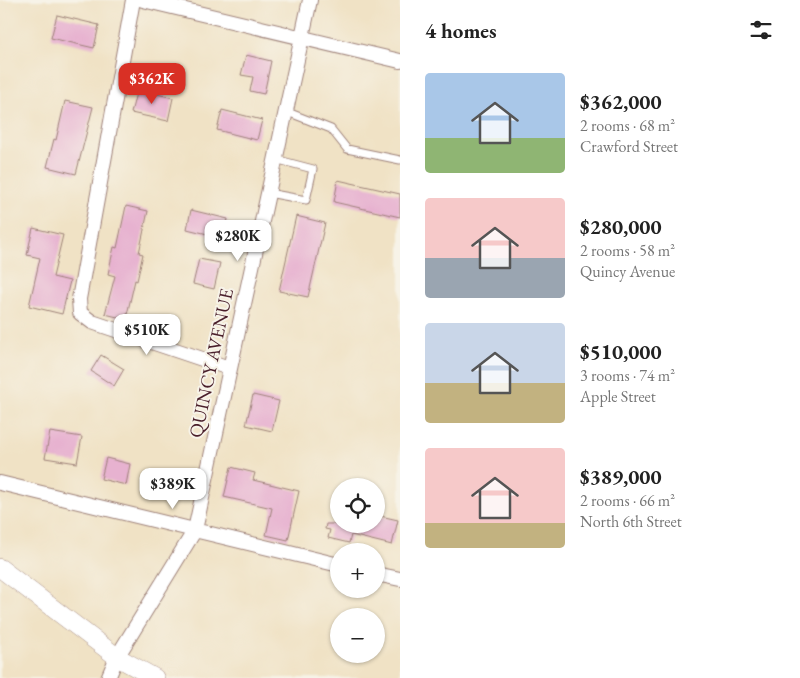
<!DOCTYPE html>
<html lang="en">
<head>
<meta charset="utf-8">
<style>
	:root { --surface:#fff; --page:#f6f6f6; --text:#222; --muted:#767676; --accent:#d93025 }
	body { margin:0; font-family:"EB Garamond",serif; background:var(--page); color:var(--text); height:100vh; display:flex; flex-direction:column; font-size:19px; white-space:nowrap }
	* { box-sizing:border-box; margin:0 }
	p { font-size:16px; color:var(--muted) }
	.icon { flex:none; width:28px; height:28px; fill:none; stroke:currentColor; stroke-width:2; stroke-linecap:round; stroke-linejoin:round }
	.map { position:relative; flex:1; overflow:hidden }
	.panel { display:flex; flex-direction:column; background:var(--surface); width:400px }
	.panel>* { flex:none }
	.fabs { position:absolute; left:330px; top:478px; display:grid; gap:10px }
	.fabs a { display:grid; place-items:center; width:55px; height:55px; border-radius:50%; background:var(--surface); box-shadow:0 1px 4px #0004; font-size:25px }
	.price { position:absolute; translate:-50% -42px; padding:0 11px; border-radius:10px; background:#fff; color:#222; font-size:16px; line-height:32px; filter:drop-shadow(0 1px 2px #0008) }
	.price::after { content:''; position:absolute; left:50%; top:30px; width:15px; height:11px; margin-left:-8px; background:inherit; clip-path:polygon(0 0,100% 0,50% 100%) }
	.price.active { background:var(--accent); color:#fff }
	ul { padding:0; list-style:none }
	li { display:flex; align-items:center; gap:15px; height:125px; padding:0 25px }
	li span { display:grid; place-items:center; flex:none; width:140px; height:100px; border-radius:5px; color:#555 }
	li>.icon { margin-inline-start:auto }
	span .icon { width:60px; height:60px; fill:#fffc; stroke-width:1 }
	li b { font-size:21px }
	h2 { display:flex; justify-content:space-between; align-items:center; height:60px; padding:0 25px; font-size:21px }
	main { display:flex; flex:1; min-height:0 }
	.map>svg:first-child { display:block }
	.building { fill:#e7b2d0 }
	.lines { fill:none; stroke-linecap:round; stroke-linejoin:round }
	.service-casing { stroke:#9d8078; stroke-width:9 }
	.minor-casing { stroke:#9d8078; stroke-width:16 }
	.tertiary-casing { stroke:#9d8078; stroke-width:19 }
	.service { stroke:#fff; stroke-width:7 }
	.minor { stroke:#fff; stroke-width:14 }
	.tertiary { stroke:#fff; stroke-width:18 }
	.labels { text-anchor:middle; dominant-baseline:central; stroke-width:4; stroke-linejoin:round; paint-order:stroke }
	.street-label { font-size:19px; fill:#4a1f2b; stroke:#f7f3e8 }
</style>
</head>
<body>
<main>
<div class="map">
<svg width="400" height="678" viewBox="0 0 400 678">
	<rect width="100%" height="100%" fill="#f7f3e8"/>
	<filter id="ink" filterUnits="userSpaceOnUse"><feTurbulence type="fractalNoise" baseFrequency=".02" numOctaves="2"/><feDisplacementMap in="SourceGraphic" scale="10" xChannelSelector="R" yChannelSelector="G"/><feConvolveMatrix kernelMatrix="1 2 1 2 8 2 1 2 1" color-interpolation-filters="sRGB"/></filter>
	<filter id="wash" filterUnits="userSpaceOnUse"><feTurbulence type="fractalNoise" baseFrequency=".0096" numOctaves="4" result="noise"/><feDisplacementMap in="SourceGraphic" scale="20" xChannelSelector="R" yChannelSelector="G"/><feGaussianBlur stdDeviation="1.12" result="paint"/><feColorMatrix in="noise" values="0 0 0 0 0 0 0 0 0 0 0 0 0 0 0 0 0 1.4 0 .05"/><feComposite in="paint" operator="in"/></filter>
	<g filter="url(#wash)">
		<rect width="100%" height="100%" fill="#f0e2c5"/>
		<g id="blocks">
			<path class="building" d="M 57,15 L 99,25 L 94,48 L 51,38 Z
				M 246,55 L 271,61 L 264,94 L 250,91 L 253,77 L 241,75 Z
				M 137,89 L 173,98 L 168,121 L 131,113 Z
				M 65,101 L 93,107 L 76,174 L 47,167 L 54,139 L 56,140 Z
				M 222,110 L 262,120 L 257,140 L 217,130 Z
				M 338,180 L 400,194 L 400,217 L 334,202 Z
				M 126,206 L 148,211 L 139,253 L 143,254 L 137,281 L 135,280 L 126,319 L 105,314 L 115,276 L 108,274 L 114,247 L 117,248 Z
				M 191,210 L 228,219 L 224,238 L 187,229 Z
				M 296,216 L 325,223 L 308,297 L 279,291 Z
				M 33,228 L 63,235 L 53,277 L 70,281 L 62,314 L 29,306 L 40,258 L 27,255 Z
				M 199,259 L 220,263 L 214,289 L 193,284 Z
				M 101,355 L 124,369 L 114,386 L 91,371 Z
				M 253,395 L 279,401 L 272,431 L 246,425 Z
				M 50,432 L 82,437 L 77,463 L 45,458 Z
				M 106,458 L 130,464 L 126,485 L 101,479 Z
				M 231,467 L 255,473 L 253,480 L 299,491 L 288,540 L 266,535 L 272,508 L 224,497 Z
				M 376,515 L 398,520 L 392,545 L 351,535 L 349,543 L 328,538 L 330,530 L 325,529 L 326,524 L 376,524 Z"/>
		</g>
	</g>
	<g filter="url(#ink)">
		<use href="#blocks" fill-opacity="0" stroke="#9d8078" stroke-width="1"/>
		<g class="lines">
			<g class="service-casing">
				<path id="service" d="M 285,111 L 331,129 L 347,149 L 400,160
					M 268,193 L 306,200 L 313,169 L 275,159"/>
			</g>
			<g class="minor-casing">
				<path id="minor" d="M 133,0 L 79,299 L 80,313 L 92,322 L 229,368
					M 143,0 L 400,61
					M 0,483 L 339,565
					M 376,574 L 400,579
					M 108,678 L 117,657 L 195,530 L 310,0"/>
			</g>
			<g class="tertiary-casing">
				<path id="tertiary" d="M 0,568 L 117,657 L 155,678"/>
			</g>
			<use href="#service" class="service"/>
			<use href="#minor" class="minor"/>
			<use href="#tertiary" class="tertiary"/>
		</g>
	</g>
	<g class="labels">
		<g class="street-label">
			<text transform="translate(211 363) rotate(-78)">QUINCY AVENUE</text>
		</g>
	</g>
</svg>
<div class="fabs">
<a><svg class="icon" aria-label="locate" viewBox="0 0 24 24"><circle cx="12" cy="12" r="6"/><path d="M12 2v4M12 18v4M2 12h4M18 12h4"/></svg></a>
<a>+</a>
<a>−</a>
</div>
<b class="price active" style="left:152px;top:105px">$362K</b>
<b class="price" style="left:238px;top:262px">$280K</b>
<b class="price" style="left:147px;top:356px">$510K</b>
<b class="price" style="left:173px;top:510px">$389K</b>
</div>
<section class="panel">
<h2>4 homes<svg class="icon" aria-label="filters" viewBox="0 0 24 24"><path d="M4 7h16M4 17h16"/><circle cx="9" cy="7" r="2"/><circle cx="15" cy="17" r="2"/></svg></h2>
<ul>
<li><span style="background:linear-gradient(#a9c7e8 65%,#8fb573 0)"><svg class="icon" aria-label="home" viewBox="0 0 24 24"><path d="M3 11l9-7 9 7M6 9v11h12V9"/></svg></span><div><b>$362,000</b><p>2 rooms · 68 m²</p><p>Crawford Street</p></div></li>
<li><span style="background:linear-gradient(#f6c9c9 60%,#9aa5b1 0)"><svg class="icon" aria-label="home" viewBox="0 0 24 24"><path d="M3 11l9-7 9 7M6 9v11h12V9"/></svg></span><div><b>$280,000</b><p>2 rooms · 58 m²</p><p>Quincy Avenue</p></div></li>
<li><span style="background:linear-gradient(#c9d6e8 60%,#c2b280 0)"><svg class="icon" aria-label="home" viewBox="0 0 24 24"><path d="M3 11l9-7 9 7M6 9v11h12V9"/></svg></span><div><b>$510,000</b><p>3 rooms · 74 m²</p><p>Apple Street</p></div></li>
<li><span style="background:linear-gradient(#f6c9c9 75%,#c2b280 0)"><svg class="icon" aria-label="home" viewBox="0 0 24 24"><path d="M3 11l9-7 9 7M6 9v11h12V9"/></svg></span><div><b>$389,000</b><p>2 rooms · 66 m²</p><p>North 6th Street</p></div></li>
</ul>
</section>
</main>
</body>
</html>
